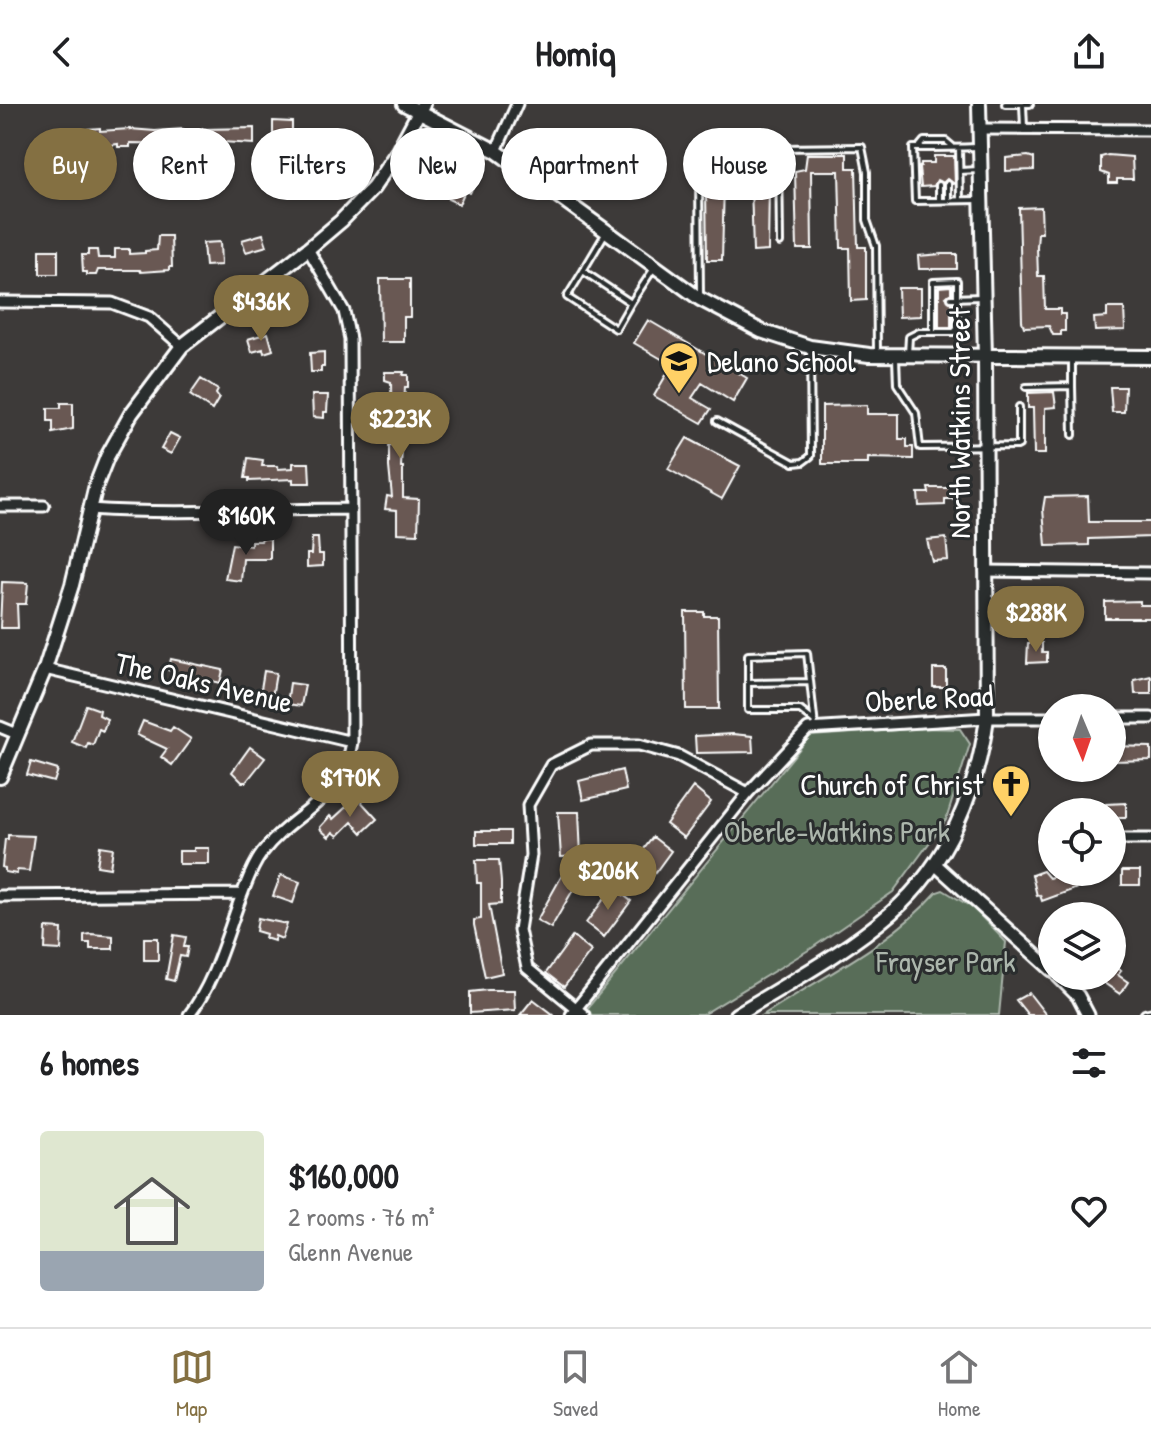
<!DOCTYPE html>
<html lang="en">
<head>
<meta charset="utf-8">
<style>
	:root { --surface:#fff; --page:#f6f6f6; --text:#202124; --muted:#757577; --line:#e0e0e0; --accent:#847042 }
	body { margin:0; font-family:"Patrick Hand",sans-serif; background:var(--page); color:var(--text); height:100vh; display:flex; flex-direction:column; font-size:30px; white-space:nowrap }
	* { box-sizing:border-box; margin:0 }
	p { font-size:26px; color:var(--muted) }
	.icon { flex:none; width:44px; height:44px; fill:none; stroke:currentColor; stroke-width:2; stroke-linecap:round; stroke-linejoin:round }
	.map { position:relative; height:911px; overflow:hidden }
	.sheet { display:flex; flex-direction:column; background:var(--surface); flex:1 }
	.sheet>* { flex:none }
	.hud { position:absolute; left:24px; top:24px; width:1104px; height:72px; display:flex; gap:16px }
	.needle { width:52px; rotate:178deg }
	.tools { position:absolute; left:1038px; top:590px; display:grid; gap:16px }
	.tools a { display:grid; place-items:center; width:88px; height:88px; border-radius:50%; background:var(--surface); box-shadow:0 2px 6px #0004; font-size:40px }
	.price { position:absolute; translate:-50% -68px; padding:0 18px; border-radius:28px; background:var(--accent); color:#fff; font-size:26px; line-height:52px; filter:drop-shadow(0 2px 4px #0008) }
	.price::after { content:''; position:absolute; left:50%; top:48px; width:24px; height:18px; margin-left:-12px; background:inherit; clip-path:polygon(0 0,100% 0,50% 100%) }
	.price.on { background:#222; color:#fff }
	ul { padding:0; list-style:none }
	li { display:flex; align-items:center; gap:24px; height:200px; padding:0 40px }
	li span { display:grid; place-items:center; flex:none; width:224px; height:160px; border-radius:8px; color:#555 }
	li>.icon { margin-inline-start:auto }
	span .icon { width:96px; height:96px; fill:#fffc; stroke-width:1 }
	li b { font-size:34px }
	h2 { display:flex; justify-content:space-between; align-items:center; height:96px; padding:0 40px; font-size:34px }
	.chip { padding:0 28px; border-radius:36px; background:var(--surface); box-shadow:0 2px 6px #0004; font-size:28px; line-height:72px }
	.chip.on { background:var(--accent); color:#fff }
	header { display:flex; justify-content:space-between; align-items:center; height:104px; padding:0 40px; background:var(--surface); font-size:36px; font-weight:700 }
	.dock { display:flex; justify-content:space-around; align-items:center; height:112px; border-top:2px solid var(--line); background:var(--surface); font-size:22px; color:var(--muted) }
	.dock a { display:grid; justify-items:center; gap:4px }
	.dock .on { color:var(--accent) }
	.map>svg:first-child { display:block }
	.green { fill:#586d58; stroke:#acb6ac; stroke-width:2 }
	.building { fill:#695852; stroke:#fff; stroke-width:2 }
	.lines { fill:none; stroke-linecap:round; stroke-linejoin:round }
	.service-casing { stroke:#fff; stroke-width:10 }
	.minor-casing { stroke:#fff; stroke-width:15 }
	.tertiary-casing { stroke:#fff; stroke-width:17 }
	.secondary-casing { stroke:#fff; stroke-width:18 }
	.service { stroke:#2a2d2e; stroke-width:4 }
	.minor { stroke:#2a2d2e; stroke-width:9 }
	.tertiary { stroke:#2a2d2e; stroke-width:11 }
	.secondary { stroke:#2a2d2e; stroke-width:12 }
	.labels { text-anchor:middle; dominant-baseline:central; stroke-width:6; stroke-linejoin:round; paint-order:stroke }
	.poi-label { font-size:30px; fill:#fff; stroke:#2a2d2e; text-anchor:start }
	.street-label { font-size:30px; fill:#fff; stroke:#2a2d2e }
	.park-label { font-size:30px; fill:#acb6ac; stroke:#2a2d2e }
</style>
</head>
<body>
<header><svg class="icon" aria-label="back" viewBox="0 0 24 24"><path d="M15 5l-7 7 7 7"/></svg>Homiq<svg class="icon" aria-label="share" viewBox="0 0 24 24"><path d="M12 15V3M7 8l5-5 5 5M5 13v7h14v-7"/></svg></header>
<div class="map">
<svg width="1151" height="911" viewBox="0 0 1151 911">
	<rect width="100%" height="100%" fill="#3d3a39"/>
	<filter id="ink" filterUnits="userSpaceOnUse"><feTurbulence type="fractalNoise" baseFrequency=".0125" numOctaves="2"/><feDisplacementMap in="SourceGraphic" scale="16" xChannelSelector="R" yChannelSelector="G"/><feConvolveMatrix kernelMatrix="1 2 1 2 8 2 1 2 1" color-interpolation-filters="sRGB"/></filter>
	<g filter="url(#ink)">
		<path class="green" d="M 926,624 L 960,625 L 970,640 L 946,716 L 893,788 L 812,844 L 702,911 L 590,911 L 586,906 L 810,632 Z
			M 943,786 L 973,804 L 1006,838 L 999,911 L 763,911 C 823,872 889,842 937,788 Z"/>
		<path class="building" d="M 273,17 L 292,18 L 292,31 L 273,30 Z
			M 100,24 L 100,27 L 130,25 L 155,27 L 183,25 L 186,27 L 186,40 L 130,39 L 130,43 L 118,43 L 118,40 L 90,44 L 90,41 L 85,41 L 85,28 L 88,28 L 88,25 Z
			M 254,24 L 254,40 L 222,38 L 223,45 L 203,45 L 203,25 Z
			M 50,26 L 69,26 L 69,40 L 50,41 Z
			M 807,50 L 847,50 L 847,64 L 856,64 L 858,143 L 866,143 L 866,196 L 851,197 L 850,144 L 841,144 L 839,67 L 811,67 L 812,145 L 797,145 L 795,67 L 805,65 Z
			M 1108,51 L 1132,53 L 1133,75 L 1117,75 L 1117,79 L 1109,79 L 1109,71 L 1101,68 L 1101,53 Z
			M 934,52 L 954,52 L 955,80 L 947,75 L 943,79 L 937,76 L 934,82 L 921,83 L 919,63 L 921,62 L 921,59 L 934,59 Z
			M 1028,52 L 1034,54 L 1034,66 L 1006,67 L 1006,54 Z
			M 761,61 L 761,76 L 768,76 L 769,79 L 768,147 L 753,148 L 751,79 L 724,79 L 722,156 L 707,156 L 706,84 L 706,76 L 713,76 L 713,62 Z
			M 460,63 L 478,71 L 470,89 L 465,87 L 459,100 L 448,95 Z
			M 1041,103 L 1042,129 L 1038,129 L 1037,143 L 1038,172 L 1044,172 L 1045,205 L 1060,205 L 1060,210 L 1065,210 L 1065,227 L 1061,227 L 1061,231 L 1053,231 L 1049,222 L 1024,223 L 1022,217 L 1019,104 Z
			M 263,130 L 267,142 L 246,148 L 242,136 Z
			M 158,132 L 171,132 L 172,163 L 169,163 L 169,166 L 141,168 L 140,166 L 98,166 L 96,171 L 87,171 L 87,168 L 83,168 L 82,151 L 88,151 L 88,146 L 97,146 L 98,154 L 115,154 L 115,145 L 129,145 L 129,150 L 145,149 L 145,147 L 157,146 Z
			M 220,138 L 221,161 L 205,162 L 203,139 Z
			M 40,146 L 58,146 L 58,170 L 40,170 Z
			M 942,150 L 957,150 L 957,165 L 919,165 L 918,152 Z
			M 380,175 L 410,175 L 410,213 L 404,213 L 404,238 L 381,238 Z
			M 951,182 L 951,189 L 946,193 L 951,199 L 951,223 L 939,223 L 939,183 Z
			M 898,184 L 921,184 L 921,212 L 899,213 Z
			M 1107,204 L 1124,204 L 1125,226 L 1095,227 L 1094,214 L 1107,213 Z
			M 648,216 L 747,274 L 733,298 L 702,279 L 692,294 L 711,305 L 702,319 L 654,292 L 672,261 L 634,239 Z
			M 268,229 L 273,246 L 264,249 L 263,245 L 252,248 L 248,235 Z
			M 324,248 L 324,263 L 321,263 L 321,268 L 311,268 L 310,249 Z
			M 385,268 L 404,268 L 403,271 L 408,271 L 408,283 L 405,283 L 401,363 L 403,363 L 403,394 L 419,395 L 418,430 L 397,429 L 397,406 L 385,405 L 387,392 L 392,393 L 389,363 L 389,341 L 392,341 L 391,278 L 385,276 Z
			M 201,275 L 218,286 L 216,290 L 219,294 L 212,306 L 190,291 Z
			M 1110,283 L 1125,283 L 1124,308 L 1112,308 Z
			M 1054,288 L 1056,303 L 1045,304 L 1045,350 L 1034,350 L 1033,304 L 1028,304 L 1028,289 Z
			M 312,291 L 328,291 L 327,308 L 324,308 L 324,314 L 313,313 Z
			M 61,299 L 73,299 L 73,325 L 53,329 L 53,317 L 48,317 L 48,304 L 61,304 Z
			M 867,301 L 867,310 L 899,310 L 899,335 L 907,335 L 907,343 L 913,343 L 913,355 L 868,354 L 868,360 L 822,360 L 822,302 Z
			M 170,329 L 180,334 L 171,350 L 161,345 Z
			M 687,334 L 740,362 L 722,395 L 668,365 Z
			M 248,354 L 263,356 L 262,362 L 277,362 L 278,365 L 293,364 L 293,359 L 309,359 L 310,379 L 293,379 L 293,375 L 249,377 L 249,374 L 245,374 Z
			M 928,384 L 951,384 L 952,395 L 945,395 L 945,401 L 919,402 L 918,389 L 929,389 Z
			M 1088,392 L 1089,418 L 1151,418 L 1151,433 L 1089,435 L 1089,441 L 1046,442 L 1043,405 L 1045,393 Z
			M 262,434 L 270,435 L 270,455 L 243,455 L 241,477 L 225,475 L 232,440 L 251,442 L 251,437 L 261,437 Z
			M 312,434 L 318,434 L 319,450 L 323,450 L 323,462 L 307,463 L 307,450 L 311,450 Z
			M 946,434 L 948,456 L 932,457 L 927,436 Z
			M 2,478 L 28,479 L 26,500 L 17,500 L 18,524 L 0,524 Z
			M 1022,493 L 1036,494 L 1036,519 L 1021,518 Z
			M 1140,497 L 1140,501 L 1151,501 L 1151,514 L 1105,514 L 1105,498 Z
			M 685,508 L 704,508 L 704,512 L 718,512 L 719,605 L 686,605 Z
			M 1028,539 L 1042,539 L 1042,548 L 1047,548 L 1047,558 L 1027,559 Z
			M 171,555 L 223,566 L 220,579 L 168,566 Z
			M 933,565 L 946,565 L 946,583 L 933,583 Z
			M 264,567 L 276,569 L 272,593 L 260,591 Z
			M 1151,572 L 1151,590 L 1135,590 L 1134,576 Z
			M 290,579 L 305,581 L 301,602 L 287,600 Z
			M 86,601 L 100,606 L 99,611 L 107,615 L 103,627 L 99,625 L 93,641 L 88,639 L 86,644 L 72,638 Z
			M 143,617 L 170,627 L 173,623 L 191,635 L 172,661 L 161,653 L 167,645 L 137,631 Z
			M 733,630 L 752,632 L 753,648 L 696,649 L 695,632 Z
			M 1112,642 L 1151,643 L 1151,656 L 1112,657 Z
			M 250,643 L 265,654 L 246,678 L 242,678 L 232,668 Z
			M 31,658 L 58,666 L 54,678 L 27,671 Z
			M 622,666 L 626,686 L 583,696 L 579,677 Z
			M 693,683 L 711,698 L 684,734 L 666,720 Z
			M 357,693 L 377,715 L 362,729 L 352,718 L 338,732 L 333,728 L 329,733 L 321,726 L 320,723 L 330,712 L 333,715 Z
			M 1126,699 L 1126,713 L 1112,713 L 1112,708 L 1106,708 L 1106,700 Z
			M 558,708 L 579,708 L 581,752 L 561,753 Z
			M 476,727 L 510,727 L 510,740 L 476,740 Z
			M 8,731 L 34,732 L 29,767 L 17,766 L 17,770 L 5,768 L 5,764 L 2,763 L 5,735 L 8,735 Z
			M 653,733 L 671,747 L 644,784 L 626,769 Z
			M 100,742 L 113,744 L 110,764 L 97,762 Z
			M 194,744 L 209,744 L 209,760 L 179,760 L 179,747 L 194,747 Z
			M 476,756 L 499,756 L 501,778 L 501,800 L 489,801 L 502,869 L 485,873 L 474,821 L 474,816 L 481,815 L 481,779 L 477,779 Z
			M 565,766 L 580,774 L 551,824 L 537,816 Z
			M 1043,767 L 1049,774 L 1066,768 L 1087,768 L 1091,779 L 1042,797 L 1040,791 L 1037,792 L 1032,771 Z
			M 1122,767 L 1140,767 L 1140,781 L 1122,781 Z
			M 281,771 L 300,778 L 293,799 L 273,792 Z
			M 613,783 L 631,797 L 604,833 L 586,819 Z
			M 258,814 L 287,820 L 282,835 L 275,832 L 274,837 L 265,834 L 266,830 L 256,827 Z
			M 46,824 L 62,825 L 61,846 L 45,845 Z
			M 91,830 L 113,832 L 113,845 L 90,845 L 90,839 L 84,839 L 84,831 Z
			M 174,831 L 186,833 L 184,843 L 188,843 L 186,853 L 180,852 L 174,877 L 166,875 Z
			M 573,832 L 591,847 L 564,883 L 546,869 Z
			M 144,834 L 158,834 L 158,856 L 144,856 Z
			M 1112,861 L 1121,867 L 1118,871 L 1128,878 L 1120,890 L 1094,872 L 1112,872 Z
			M 488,886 L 514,886 L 515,906 L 470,909 L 470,888 Z
			M 1029,889 L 1046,911 L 1028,911 L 1016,896 Z
			M 533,895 L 554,911 L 520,911 Z"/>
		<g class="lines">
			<g class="service-casing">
				<path id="service" d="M 1005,0 L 1030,0
					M 1023,1 L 1024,23
					M 919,43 L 924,37 L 946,37 L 952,42
					M 977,43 C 955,44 935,44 913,44 L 915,97 L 980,96
					M 779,44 L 862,43 L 867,68 L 867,116 L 876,142 L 877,249
					M 959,44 L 960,96
					M 960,67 L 979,66
					M 939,81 L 939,96
					M 948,96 L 948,80
					M 605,130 L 583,167 L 631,199 L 654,164
					M 583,167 L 567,193 L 616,225 L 631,199
					M 700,193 L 699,64 L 701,48 L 706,43 L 779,44 L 780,139
					M 951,194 L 982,193
					M 908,250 L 909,233 L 919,228 L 933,228 L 933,178 L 957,177 L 957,225 L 954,228 L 933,228
					M 896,254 L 897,280 L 916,309 L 920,343 L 1017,342 L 1019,341 L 1019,303
					M 1072,282 L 1073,331
					M 1026,283 L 1072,282 L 1072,255
					M 717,317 L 794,359 L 803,358 L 811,352 L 810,245
					M 748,579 L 809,578
					M 814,617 L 800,606 L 748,606 L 748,551 L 807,549 L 815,623"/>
			</g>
			<g class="minor-casing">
				<path id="minor" d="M 981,25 L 1151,26
					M 496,47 L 517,0
					M 0,198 L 112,199 L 149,213 L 182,242
					M 0,402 L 44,402
					M 89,405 C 176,411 263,405 350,405
					M 985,467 L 1151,469
					M 45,565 L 352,638
					M 1112,614 L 1151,614
					M 0,623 L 17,630
					M 1112,735 L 1151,735
					M 0,792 L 242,790
					M 189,911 C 215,878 226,832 241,793 C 247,778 252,762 262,749 C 295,705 342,700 352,638 L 350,235 L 344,207 L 308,145
					M 571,911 L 748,689 L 808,625 L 987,614 L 1052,614
					M 584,911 L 527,864 L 519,826 L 531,751 L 528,701 L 551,661 L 591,641 L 639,641 L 679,652 L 748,689
					M 1146,911 L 1151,910"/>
			</g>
			<g class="tertiary-casing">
				<path id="tertiary" d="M 935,760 L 1052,866
					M 1058,872 L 1078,892 L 1088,911"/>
			</g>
			<g class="secondary-casing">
				<path id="secondary" d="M 404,0 L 496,47 L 700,195 L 761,227 L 810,243 L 869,251 L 1151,253
					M 0,673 L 45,565 L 72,481 L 96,381 L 107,353 L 131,310 L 182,242 L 308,145 L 341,117 L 373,84 L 398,47 L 423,0
					M 736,911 C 788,879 845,849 891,809 C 948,760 977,687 987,614 L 985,253 L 979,0"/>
			</g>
			<use href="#service" class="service"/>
			<use href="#minor" class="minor"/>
			<use href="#tertiary" class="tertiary"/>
			<use href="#secondary" class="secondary"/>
		</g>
	</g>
	<defs>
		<g id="school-pin" transform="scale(2)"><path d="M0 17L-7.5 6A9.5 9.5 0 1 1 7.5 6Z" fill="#ffd166" stroke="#2a2d2e"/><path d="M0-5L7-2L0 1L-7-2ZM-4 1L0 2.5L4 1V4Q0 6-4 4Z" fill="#111"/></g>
		<g id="church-pin" transform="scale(2)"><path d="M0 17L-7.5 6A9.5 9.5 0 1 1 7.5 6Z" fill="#ffd166" stroke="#2a2d2e"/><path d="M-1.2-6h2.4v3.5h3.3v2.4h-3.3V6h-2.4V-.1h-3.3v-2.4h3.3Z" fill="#111"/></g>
	</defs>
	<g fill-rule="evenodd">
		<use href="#school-pin" x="679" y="257"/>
		<use href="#church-pin" x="1011" y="680"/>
	</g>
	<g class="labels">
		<g class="poi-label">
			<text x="707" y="257">Delano School</text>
			<text x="983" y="680" text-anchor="end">Church of Christ</text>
		</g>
		<g class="street-label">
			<text transform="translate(959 319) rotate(-90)">North Watkins Street</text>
			<text transform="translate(204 578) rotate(13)">The Oaks Avenue</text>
			<text transform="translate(929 594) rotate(-3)">Oberle Road</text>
		</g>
		<g class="park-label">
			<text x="837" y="727">Oberle-Watkins Park</text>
			<text x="946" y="857">Frayser Park</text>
		</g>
	</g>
</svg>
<div class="tools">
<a><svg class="needle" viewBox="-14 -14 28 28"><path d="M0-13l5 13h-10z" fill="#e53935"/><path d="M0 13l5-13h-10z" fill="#757577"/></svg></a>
<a><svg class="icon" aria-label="locate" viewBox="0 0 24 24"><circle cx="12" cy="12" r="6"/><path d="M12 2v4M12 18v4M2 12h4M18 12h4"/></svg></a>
<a><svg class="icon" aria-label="layers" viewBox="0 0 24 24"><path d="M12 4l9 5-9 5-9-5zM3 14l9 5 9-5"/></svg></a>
</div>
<b class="price" style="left:261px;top:239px">$436K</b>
<b class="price" style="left:400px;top:356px">$223K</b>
<b class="price on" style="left:246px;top:453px">$160K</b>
<b class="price" style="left:1036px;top:550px">$288K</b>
<b class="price" style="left:350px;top:715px">$170K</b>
<b class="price" style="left:608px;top:808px">$206K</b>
<div class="hud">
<a class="chip on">Buy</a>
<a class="chip">Rent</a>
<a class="chip">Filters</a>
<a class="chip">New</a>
<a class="chip">Apartment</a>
<a class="chip">House</a>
</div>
</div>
<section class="sheet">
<h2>6 homes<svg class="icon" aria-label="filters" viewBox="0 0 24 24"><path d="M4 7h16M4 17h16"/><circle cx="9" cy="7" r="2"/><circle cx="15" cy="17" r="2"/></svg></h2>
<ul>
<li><span style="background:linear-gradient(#dfe7d0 75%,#9aa5b1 0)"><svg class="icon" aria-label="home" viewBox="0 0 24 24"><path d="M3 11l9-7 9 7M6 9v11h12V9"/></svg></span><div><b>$160,000</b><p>2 rooms · 76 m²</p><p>Glenn Avenue</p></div><svg class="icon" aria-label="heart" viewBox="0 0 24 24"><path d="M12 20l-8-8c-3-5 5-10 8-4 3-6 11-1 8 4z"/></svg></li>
</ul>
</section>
<nav class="dock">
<a class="on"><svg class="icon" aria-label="map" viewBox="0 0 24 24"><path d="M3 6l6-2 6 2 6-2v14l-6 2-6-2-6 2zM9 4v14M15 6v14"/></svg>Map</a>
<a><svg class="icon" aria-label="saved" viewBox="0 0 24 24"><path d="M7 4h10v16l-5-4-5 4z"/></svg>Saved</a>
<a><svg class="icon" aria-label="home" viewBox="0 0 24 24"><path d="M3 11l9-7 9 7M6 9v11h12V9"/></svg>Home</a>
</nav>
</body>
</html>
